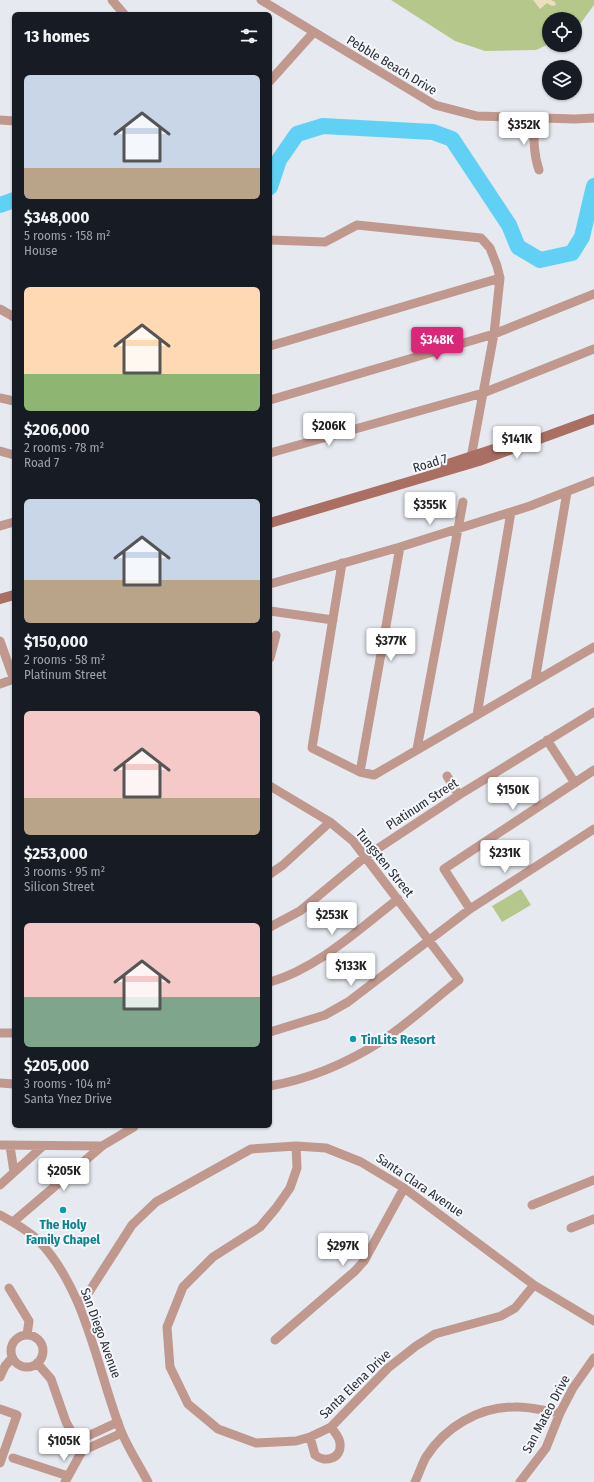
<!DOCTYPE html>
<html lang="en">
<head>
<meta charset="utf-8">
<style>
	:root { --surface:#171b24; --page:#242831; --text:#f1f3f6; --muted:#9ea1a6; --accent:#db2777 }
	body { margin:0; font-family:"Fira Sans Condensed",sans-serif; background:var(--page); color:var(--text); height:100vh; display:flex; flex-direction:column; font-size:15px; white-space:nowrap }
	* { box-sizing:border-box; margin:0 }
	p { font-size:13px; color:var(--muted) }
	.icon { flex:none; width:22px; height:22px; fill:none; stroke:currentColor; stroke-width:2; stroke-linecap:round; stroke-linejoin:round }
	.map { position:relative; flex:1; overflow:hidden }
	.drawer { position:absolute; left:12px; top:12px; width:260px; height:1116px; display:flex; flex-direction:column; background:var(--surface); border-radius:6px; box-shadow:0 1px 3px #0004 }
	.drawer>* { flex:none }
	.tools { position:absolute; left:542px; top:12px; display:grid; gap:8px }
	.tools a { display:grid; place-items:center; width:40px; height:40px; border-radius:50%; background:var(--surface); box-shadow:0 1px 3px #0004; font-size:20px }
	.price { position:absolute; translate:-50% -34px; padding:0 9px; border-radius:4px; background:#fff; color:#222; font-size:13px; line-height:26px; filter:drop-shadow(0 1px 2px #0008) }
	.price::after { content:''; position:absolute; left:50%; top:24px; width:12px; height:9px; margin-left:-6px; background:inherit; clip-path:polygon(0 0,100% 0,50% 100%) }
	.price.on { background:var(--accent); color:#fff }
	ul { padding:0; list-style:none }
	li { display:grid; align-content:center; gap:8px; height:212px; padding:0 12px }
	li span { display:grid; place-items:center; height:124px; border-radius:6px; color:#555 }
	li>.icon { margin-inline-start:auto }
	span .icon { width:72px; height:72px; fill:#fffc; stroke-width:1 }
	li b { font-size:17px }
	h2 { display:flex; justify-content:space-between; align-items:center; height:48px; padding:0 12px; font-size:17px }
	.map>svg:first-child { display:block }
	.green { fill:#b5c78a }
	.sand { fill:#eae0bb }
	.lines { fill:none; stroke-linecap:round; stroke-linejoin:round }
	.river { stroke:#60d1f5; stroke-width:16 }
	.street { stroke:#c1988e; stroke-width:9 }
	.secondary { stroke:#aa6f62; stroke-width:10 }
	.culture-dot { fill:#0f9aa8; stroke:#f4f7fd; stroke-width:1.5 }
	.labels { text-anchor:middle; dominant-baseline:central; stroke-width:4; stroke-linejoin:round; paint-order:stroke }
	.street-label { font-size:13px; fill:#2c2d2f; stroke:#f4f7fd }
	.culture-label { font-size:13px; font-weight:bold; fill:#0d838f; stroke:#f4f7fd; text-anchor:start }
</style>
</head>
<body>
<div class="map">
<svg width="594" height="1482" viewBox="0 0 594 1482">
	<rect width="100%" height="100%" fill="#e6eaf0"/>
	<path class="green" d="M 391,0 L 594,0 L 594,5 L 575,31 L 575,19 L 549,19 L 549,44 L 536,50 L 485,51 L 455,41 Z
		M 521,889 L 531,905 L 502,922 L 492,906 Z"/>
	<path class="sand" d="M 533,0 L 551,0 L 555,2 L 556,5 L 552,6 L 547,3 L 540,9 Z"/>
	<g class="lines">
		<path class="river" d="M 270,187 L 279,160 L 297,134 L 323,126 L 433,132 L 452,139 L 509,225 L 518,247 L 540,260 L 572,253 L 582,237 L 594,186
			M 0,205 L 14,200"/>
		<path class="street" d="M 112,0 L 124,14
			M 261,0 L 435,105 L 477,116 L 575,119 L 594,118
			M 270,81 L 313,33
			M 534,118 C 534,136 533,153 539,170
			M 0,120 L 14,121
			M 270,240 L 325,242 L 357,225 L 481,238 L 490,248 L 497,266 L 500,278 L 494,334 L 470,463
			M 0,309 L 14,317
			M 270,346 L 500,278
			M 0,398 L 14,401
			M 270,400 L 494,334 L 594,294
			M 0,451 L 14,455
			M 270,453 L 483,393 L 594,349
			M 0,526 L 14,522
			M 342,563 L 312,748 L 360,772 L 374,775 L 594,647
			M 270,584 L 400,547 L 530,506 L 594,481
			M 270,611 L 333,620
			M 0,641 L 14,680
			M 270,658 L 276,635
			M 535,681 L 567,492
			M 0,684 L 14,679
			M 477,715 L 511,512
			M 547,740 L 575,783
			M 417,749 L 463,502
			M 360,772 L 400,547
			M 447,776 L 459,795
			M 270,786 L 330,822 L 353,841 L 459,980 C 433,1000 408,1024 380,1042 C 347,1063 309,1079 270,1086
			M 270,874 L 283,865 L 330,822
			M 470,909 L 444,869 L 594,770
			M 270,927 L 300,911 L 365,857 L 459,795 L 594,712
			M 270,982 C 318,968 359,929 398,899
			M 270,1032 L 325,1015 L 348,1002 L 470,909 L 594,829
			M 0,1033 L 14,1033
			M 0,1083 L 14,1084
			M 0,1145 L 102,1146 L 134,1127
			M 10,1146 L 14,1172
			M 296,1146 L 297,1168 L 290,1188 L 276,1208 L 260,1227 L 213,1257 L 183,1287 L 167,1327 L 170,1367 L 188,1404 L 218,1429 L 256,1443 L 296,1441 L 310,1437 L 331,1427 L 388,1368 L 416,1346 L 435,1334 L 501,1316 L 515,1308 L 534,1285
			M 0,1185 L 43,1146
			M 532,1205 L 594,1180
			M 0,1215 C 13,1222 27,1230 38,1240 C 86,1289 97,1369 121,1431 C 128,1448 139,1465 148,1482
			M 13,1222 L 102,1146
			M 571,1228 L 594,1219
			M 9,1288 L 29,1321 L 27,1335
			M 80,1306 L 132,1225 L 156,1202 L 251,1149 L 296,1146 L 326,1148 L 361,1162 L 404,1188 L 534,1285 L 594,1321
			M11 1351a16 16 0 1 1 32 0a16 16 0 1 1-32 0Z
			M 275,1340 L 355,1271 L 364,1261 L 404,1188
			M 37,1363 L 51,1379 L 66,1422 L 82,1451
			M 0,1377 L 5,1366 L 12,1358
			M 0,1409 L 17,1415 L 0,1463
			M 310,1437 L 315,1455 C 324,1463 342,1459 340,1444 C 340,1437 334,1432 331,1427
			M 77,1441 L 118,1422
			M 82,1451 L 122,1433
			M 13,1458 L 68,1476
			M 65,1482 L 82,1451
			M 415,1482 C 419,1474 422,1464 426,1457 C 445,1427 479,1407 514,1407 C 529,1406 545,1411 560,1413
			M 520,1482 L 546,1448 L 560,1413 L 573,1388 L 594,1358"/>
		<path class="secondary" d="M 445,465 L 500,447
			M 270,523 L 479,461 L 594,419
			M 0,599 L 14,595"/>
	</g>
	<g class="culture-dot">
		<circle cx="353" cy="1039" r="4"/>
		<circle cx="63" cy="1210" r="4"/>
	</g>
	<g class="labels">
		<g class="street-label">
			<text transform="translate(392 65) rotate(31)">Pebble Beach Drive</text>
			<text transform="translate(430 463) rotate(-17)">Road 7</text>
			<text transform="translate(422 804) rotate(-33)">Platinum Street</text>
			<text transform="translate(385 863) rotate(51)">Tungsten Street</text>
			<text transform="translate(420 1185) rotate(34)">Santa Clara Avenue</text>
			<text transform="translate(101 1333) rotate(70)">San Diego Avenue</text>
			<text transform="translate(355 1384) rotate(-44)">Santa Elena Drive</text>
			<text transform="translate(546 1414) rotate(-62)">San Mateo Drive</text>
		</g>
		<g class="culture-label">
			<text x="361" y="1039">TinLits Resort</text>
			<text x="63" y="1224" text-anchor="middle">The Holy<tspan x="63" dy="15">Family Chapel</tspan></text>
		</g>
	</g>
</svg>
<div class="tools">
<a><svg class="icon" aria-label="locate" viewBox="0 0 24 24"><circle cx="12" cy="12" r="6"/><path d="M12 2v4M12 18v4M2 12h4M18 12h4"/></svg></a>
<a><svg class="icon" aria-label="layers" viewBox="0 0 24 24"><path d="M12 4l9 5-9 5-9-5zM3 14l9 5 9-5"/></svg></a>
</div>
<b class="price" style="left:524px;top:146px">$352K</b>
<b class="price on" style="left:437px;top:361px">$348K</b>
<b class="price" style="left:329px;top:447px">$206K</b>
<b class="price" style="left:517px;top:460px">$141K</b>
<b class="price" style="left:430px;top:526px">$355K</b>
<b class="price" style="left:391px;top:662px">$377K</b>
<b class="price" style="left:513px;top:811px">$150K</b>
<b class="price" style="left:505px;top:874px">$231K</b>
<b class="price" style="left:332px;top:936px">$253K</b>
<b class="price" style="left:351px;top:987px">$133K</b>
<b class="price" style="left:64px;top:1192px">$205K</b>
<b class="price" style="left:343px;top:1267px">$297K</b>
<b class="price" style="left:64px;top:1462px">$105K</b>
<section class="drawer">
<h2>13 homes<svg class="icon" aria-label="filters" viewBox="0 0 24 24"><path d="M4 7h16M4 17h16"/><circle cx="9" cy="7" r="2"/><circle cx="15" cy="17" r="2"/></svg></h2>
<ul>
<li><span style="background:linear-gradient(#c9d6e8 75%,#b9a48a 0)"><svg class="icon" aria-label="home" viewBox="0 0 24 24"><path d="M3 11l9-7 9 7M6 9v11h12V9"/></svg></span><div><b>$348,000</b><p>5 rooms · 158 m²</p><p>House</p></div></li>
<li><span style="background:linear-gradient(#ffd9b3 70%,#8fb573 0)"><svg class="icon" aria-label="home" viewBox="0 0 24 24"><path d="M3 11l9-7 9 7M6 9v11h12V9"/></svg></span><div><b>$206,000</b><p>2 rooms · 78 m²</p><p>Road 7</p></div></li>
<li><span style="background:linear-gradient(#c9d6e8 65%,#b9a48a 0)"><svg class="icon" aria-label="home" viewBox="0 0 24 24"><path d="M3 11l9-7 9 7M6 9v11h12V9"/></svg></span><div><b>$150,000</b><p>2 rooms · 58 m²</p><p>Platinum Street</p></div></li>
<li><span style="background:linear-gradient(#f6c9c9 70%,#b9a48a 0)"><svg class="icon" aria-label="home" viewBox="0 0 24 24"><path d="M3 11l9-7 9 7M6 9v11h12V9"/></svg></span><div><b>$253,000</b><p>3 rooms · 95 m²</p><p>Silicon Street</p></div></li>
<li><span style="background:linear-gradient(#f6c9c9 60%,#7fa58c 0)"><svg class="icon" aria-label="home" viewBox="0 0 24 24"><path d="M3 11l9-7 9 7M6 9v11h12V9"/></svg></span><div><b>$205,000</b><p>3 rooms · 104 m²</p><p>Santa Ynez Drive</p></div></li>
</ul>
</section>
</div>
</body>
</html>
